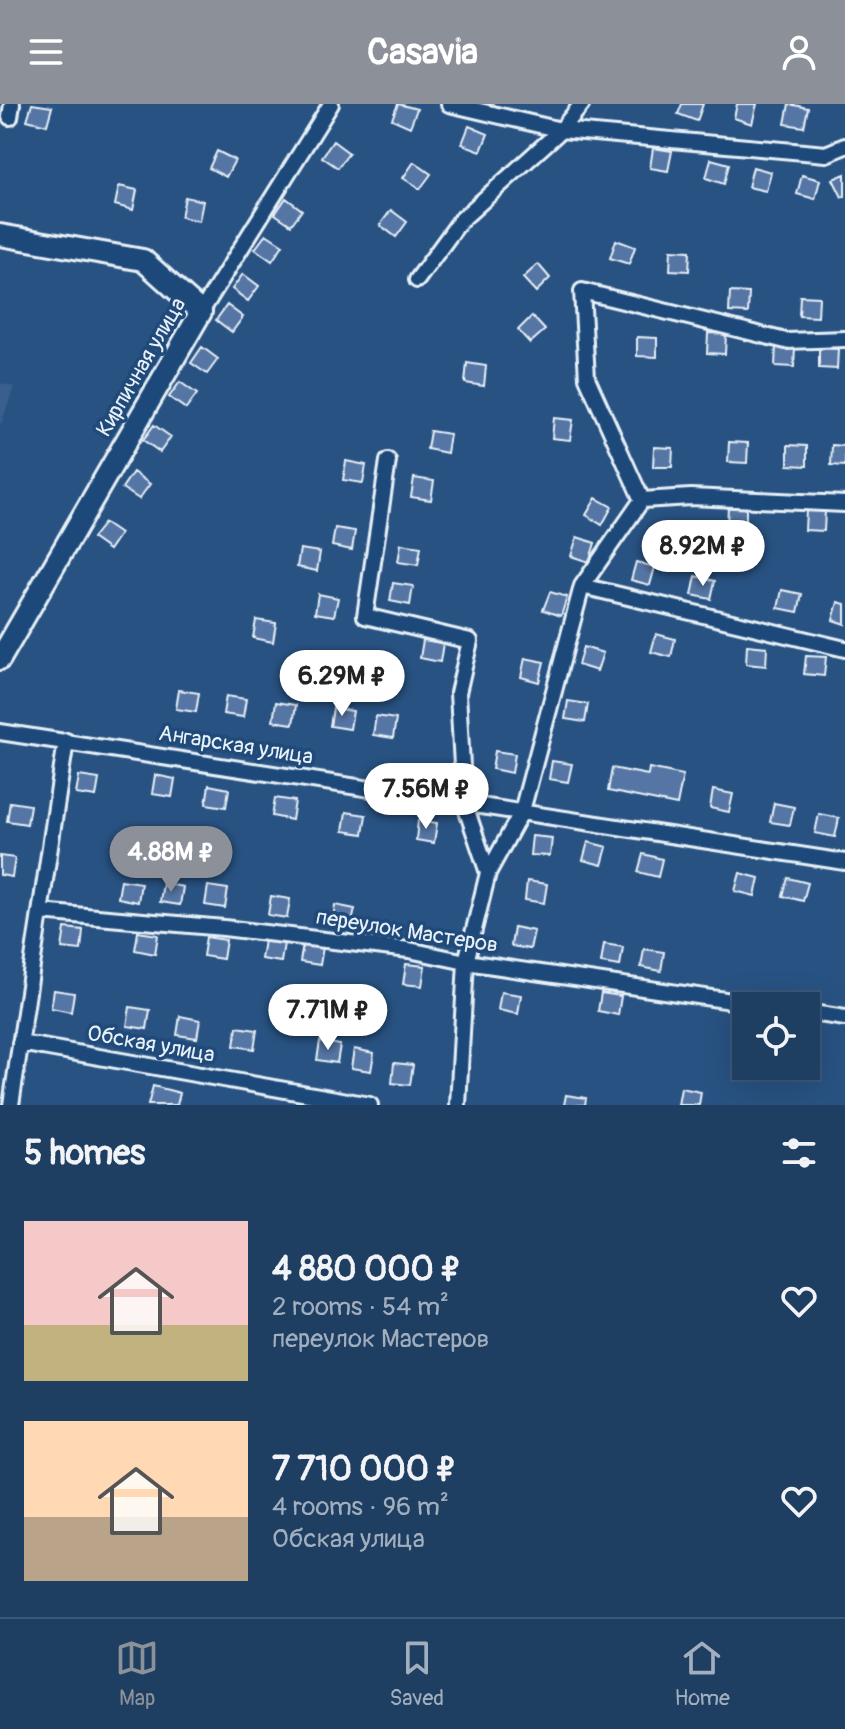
<!DOCTYPE html>
<html lang="en">
<head>
<meta charset="utf-8">
<style>
	:root { --surface:#1e3e62; --page:#264568; --text:#f1f3f6; --muted:#a1aebe; --line:#3c5777; --accent:#8c9099 }
	body { margin:0; font-family:Pangolin,sans-serif; background:var(--page); color:var(--text); height:100vh; display:flex; flex-direction:column; font-size:30px; white-space:nowrap }
	* { box-sizing:border-box; margin:0 }
	p { font-size:26px; color:var(--muted) }
	.icon { flex:none; width:44px; height:44px; fill:none; stroke:currentColor; stroke-width:2; stroke-linecap:round; stroke-linejoin:round }
	.map { position:relative; height:1001px; overflow:hidden }
	.panel { display:flex; flex-direction:column; background:var(--surface); flex:1 }
	.panel>* { flex:none }
	.fabs { position:absolute; left:732px; top:888px; display:grid; gap:16px }
	.fabs a { display:grid; place-items:center; width:88px; height:88px; border-radius:0px; background:var(--surface); box-shadow:0 8px 32px #0002,0 0 0 2px var(--line); font-size:40px }
	.price { position:absolute; translate:-50% -68px; padding:0 18px; border-radius:28px; background:#fff; color:#222; font-size:26px; line-height:52px; filter:drop-shadow(0 2px 4px #0008) }
	.price::after { content:''; position:absolute; left:50%; top:48px; width:24px; height:18px; margin-left:-12px; background:inherit; clip-path:polygon(0 0,100% 0,50% 100%) }
	.price.current { background:var(--accent); color:#fff }
	ul { padding:0; list-style:none }
	li { display:flex; align-items:center; gap:24px; height:200px; padding:0 24px }
	li span { display:grid; place-items:center; flex:none; width:224px; height:160px; border-radius:0px; color:#555 }
	li>.icon { margin-inline-start:auto }
	span .icon { width:96px; height:96px; fill:#fffc; stroke-width:1 }
	li b { font-size:34px }
	h2 { display:flex; justify-content:space-between; align-items:center; height:96px; padding:0 24px; font-size:34px }
	header { display:flex; justify-content:space-between; align-items:center; height:104px; padding:0 24px; background:var(--accent); color:#fff; font-size:36px; font-weight:800 }
	.dock { display:flex; justify-content:space-around; align-items:center; height:112px; border-top:2px solid var(--line); background:var(--surface); font-size:22px; color:var(--muted) }
	.dock a { display:grid; justify-items:center; gap:4px }
	.dock .current { color:var(--accent) }
	.map>svg:first-child { display:block }
	.built { fill:#395f8e }
	.building { fill:#5475a4; stroke:#e8f1f8; stroke-width:2 }
	.lines { fill:none; stroke-linecap:round; stroke-linejoin:round }
	.street-casing { stroke:#e8f1f8; stroke-width:20 }
	.secondary-casing { stroke:#e8f1f8; stroke-width:26 }
	.street { stroke:#1f4a7a; stroke-width:14 }
	.secondary { stroke:#1f4a7a; stroke-width:20 }
	.labels { text-anchor:middle; dominant-baseline:central; stroke-width:7; stroke-linejoin:round; paint-order:stroke }
	.street-label { font-size:22px; fill:#e8f1f8; stroke:#1f4a7a }
</style>
</head>
<body>
<header><svg class="icon" aria-label="menu" viewBox="0 0 24 24"><path d="M4 6h16M4 12h16M4 18h16"/></svg>Casavia<svg class="icon" aria-label="person" viewBox="0 0 24 24"><circle cx="12" cy="8" r="4"/><path d="M4 21q1-7 8-7t8 7"/></svg></header>
<div class="map">
<svg width="845" height="1001" viewBox="0 0 845 1001">
	<rect width="100%" height="100%" fill="#285282"/>
	<filter id="ink" filterUnits="userSpaceOnUse"><feTurbulence type="fractalNoise" baseFrequency=".0125" numOctaves="2"/><feDisplacementMap in="SourceGraphic" scale="16" xChannelSelector="R" yChannelSelector="G"/><feConvolveMatrix kernelMatrix="1 2 1 2 8 2 1 2 1" color-interpolation-filters="sRGB"/></filter>
	<g filter="url(#ink)">
		<path class="built" d="M 0,279 L 14,283 L 0,323 Z"/>
		<path class="building" d="M 32,0 L 52,3 L 47,21 L 27,16 Z
			M 398,0 L 417,5 L 410,23 L 392,15 Z
			M 682,0 L 703,0 L 697,17 L 678,10 Z
			M 737,0 L 757,0 L 752,20 L 734,14 Z
			M 789,0 L 808,4 L 804,23 L 785,20 Z
			M 469,22 L 488,30 L 481,47 L 462,40 Z
			M 333,37 L 349,49 L 338,64 L 322,53 Z
			M 653,44 L 672,47 L 668,67 L 650,64 Z
			M 217,47 L 235,56 L 226,73 L 209,64 Z
			M 711,55 L 729,60 L 724,80 L 706,74 Z
			M 414,58 L 431,70 L 420,85 L 403,74 Z
			M 753,63 L 771,68 L 766,87 L 748,83 Z
			M 845,70 L 845,92 L 842,93 L 833,75 Z
			M 802,71 L 820,76 L 815,95 L 797,90 Z
			M 119,82 L 137,86 L 133,106 L 115,101 Z
			M 185,93 L 203,97 L 199,117 L 181,113 Z
			M 286,94 L 302,106 L 291,121 L 275,110 Z
			M 391,106 L 407,118 L 396,133 L 380,121 Z
			M 266,130 L 283,141 L 272,157 L 255,145 Z
			M 616,136 L 635,143 L 629,160 L 610,154 Z
			M 671,146 L 690,147 L 689,167 L 670,166 Z
			M 538,160 L 550,174 L 536,188 L 523,174 Z
			M 243,170 L 259,182 L 248,197 L 232,185 Z
			M 730,188 L 749,189 L 748,209 L 729,208 Z
			M 800,192 L 819,193 L 818,213 L 799,212 Z
			M 227,201 L 243,213 L 232,228 L 216,216 Z
			M 532,212 L 545,226 L 530,239 L 518,226 Z
			M 708,229 L 726,230 L 725,250 L 707,249 Z
			M 637,233 L 657,234 L 657,253 L 637,252 Z
			M 776,242 L 795,243 L 794,263 L 775,262 Z
			M 202,243 L 218,255 L 207,270 L 191,259 Z
			M 819,244 L 838,245 L 837,265 L 819,264 Z
			M 467,259 L 486,262 L 484,282 L 465,279 Z
			M 180,278 L 197,290 L 186,305 L 169,293 Z
			M 554,314 L 573,316 L 570,336 L 552,334 Z
			M 154,321 L 171,333 L 160,348 L 143,336 Z
			M 430,327 L 450,330 L 447,349 L 427,345 Z
			M 729,338 L 748,339 L 747,359 L 728,358 Z
			M 788,341 L 807,342 L 807,362 L 788,361 Z
			M 832,341 L 845,342 L 845,362 L 831,361 Z
			M 654,343 L 673,344 L 672,363 L 653,363 Z
			M 346,357 L 366,361 L 363,379 L 343,376 Z
			M 133,368 L 150,380 L 139,395 L 122,384 Z
			M 414,374 L 434,377 L 431,396 L 411,393 Z
			M 596,394 L 612,403 L 602,421 L 586,411 Z
			M 728,402 L 746,403 L 746,423 L 727,422 Z
			M 806,406 L 825,407 L 824,427 L 805,426 Z
			M 104,419 L 120,430 L 109,446 L 92,434 Z
			M 335,424 L 355,427 L 352,446 L 332,442 Z
			M 577,433 L 595,439 L 589,458 L 571,452 Z
			M 401,440 L 421,443 L 418,461 L 398,458 Z
			M 300,445 L 320,448 L 317,467 L 297,463 Z
			M 636,458 L 655,463 L 650,481 L 631,476 Z
			M 696,472 L 715,477 L 711,495 L 692,491 Z
			M 393,479 L 413,482 L 410,501 L 390,497 Z
			M 782,486 L 802,490 L 798,508 L 778,504 Z
			M 550,488 L 567,493 L 561,512 L 543,506 Z
			M 318,490 L 338,494 L 334,512 L 315,509 Z
			M 838,498 L 845,500 L 845,520 L 833,516 Z
			M 256,516 L 276,519 L 273,538 L 253,534 Z
			M 656,530 L 675,535 L 671,553 L 651,548 Z
			M 423,536 L 443,539 L 440,558 L 420,554 Z
			M 747,541 L 767,543 L 766,562 L 746,560 Z
			M 583,543 L 603,549 L 597,567 L 578,561 Z
			M 806,552 L 826,553 L 824,572 L 804,570 Z
			M 525,554 L 544,558 L 539,578 L 521,573 Z
			M 179,586 L 199,589 L 196,608 L 176,605 Z
			M 226,592 L 246,595 L 243,613 L 223,610 Z
			M 568,597 L 588,600 L 585,618 L 565,615 Z
			M 276,598 L 296,601 L 293,620 L 273,617 Z
			M 333,604 L 353,607 L 350,625 L 330,622 Z
			M 376,612 L 396,615 L 393,634 L 373,631 Z
			M 495,647 L 515,650 L 512,669 L 492,665 Z
			M 552,657 L 572,660 L 568,678 L 549,675 Z
			M 612,664 L 648,671 L 649,664 L 683,671 L 677,701 L 608,687 Z
			M 155,671 L 175,675 L 172,693 L 152,690 Z
			M 79,672 L 99,675 L 96,693 L 76,690 Z
			M 209,681 L 229,685 L 226,703 L 206,700 Z
			M 713,686 L 733,690 L 729,708 L 710,704 Z
			M 275,694 L 295,697 L 292,716 L 272,712 Z
			M 10,698 L 30,701 L 27,720 L 7,717 Z
			M 774,699 L 794,703 L 790,721 L 770,718 Z
			M 346,708 L 366,711 L 363,730 L 343,727 Z
			M 819,710 L 839,714 L 835,733 L 815,729 Z
			M 418,716 L 437,719 L 434,739 L 416,736 Z
			M 532,732 L 552,734 L 550,752 L 530,751 Z
			M 588,738 L 607,743 L 602,761 L 583,756 Z
			M 643,750 L 662,755 L 658,773 L 638,768 Z
			M 0,752 L 15,754 L 12,773 L 0,771 Z
			M 740,769 L 759,774 L 755,792 L 735,787 Z
			M 788,774 L 808,779 L 803,797 L 783,792 Z
			M 121,776 L 141,779 L 138,798 L 118,794 Z
			M 527,777 L 547,780 L 544,799 L 525,796 Z
			M 163,779 L 183,783 L 180,801 L 160,798 Z
			M 208,782 L 228,785 L 225,804 L 205,801 Z
			M 271,792 L 290,795 L 287,814 L 268,811 Z
			M 335,801 L 355,805 L 351,823 L 332,820 Z
			M 514,823 L 534,827 L 530,845 L 511,842 Z
			M 65,824 L 83,826 L 81,846 L 62,844 Z
			M 138,828 L 158,831 L 155,850 L 135,846 Z
			M 206,833 L 226,836 L 223,855 L 203,852 Z
			M 264,836 L 284,839 L 281,858 L 261,855 Z
			M 303,839 L 323,843 L 320,861 L 300,858 Z
			M 604,840 L 623,843 L 620,862 L 601,859 Z
			M 644,845 L 664,848 L 661,867 L 641,863 Z
			M 406,860 L 425,862 L 422,882 L 403,880 Z
			M 54,886 L 74,889 L 71,908 L 51,904 Z
			M 501,888 L 521,891 L 518,910 L 498,906 Z
			M 601,889 L 621,892 L 618,911 L 598,907 Z
			M 130,903 L 150,906 L 147,925 L 127,922 Z
			M 180,912 L 200,916 L 197,934 L 177,931 Z
			M 237,923 L 257,926 L 254,945 L 234,942 Z
			M 320,937 L 340,941 L 337,959 L 317,956 Z
			M 354,945 L 374,949 L 371,967 L 351,964 Z
			M 394,959 L 413,961 L 410,981 L 392,979 Z
			M 153,982 L 180,989 L 177,1001 L 148,1001 Z
			M 681,984 L 701,988 L 699,1001 L 678,1001 Z
			M 566,991 L 586,994 L 585,1001 L 564,1001 Z"/>
		<g class="lines">
			<g class="street-casing">
				<path id="street" d="M 449,0 L 561,26 L 826,50 L 845,42
					M 10,13 L 12,0
					M 417,176 L 460,117 L 561,26 L 582,0
					M 201,208 L 331,0
					M 388,357 L 365,512 L 470,537 L 458,589 L 464,698 L 488,769
					M 642,396 L 691,393 L 845,400
					M 582,482 L 845,545
					M 0,628 L 845,758
					M 40,808 L 224,824 L 409,846 L 466,858 L 766,902
					M 806,908 L 845,914
					M 20,939 L 370,1001
					M 11,1001 L 66,637
					M 458,1001 L 466,858 L 488,769 L 522,707 L 582,482 L 642,396 L 587,274 L 582,187 L 786,237 L 845,235"/>
			</g>
			<g class="secondary-casing">
				<path id="secondary" d="M 0,131 L 143,156 L 201,208 L 0,555"/>
			</g>
			<use href="#street" class="street"/>
			<use href="#secondary" class="secondary"/>
		</g>
	</g>
	<g class="labels">
		<g class="street-label">
			<text transform="translate(141 263) rotate(-60)">Кирпичная улица</text>
			<text transform="translate(236 641) rotate(9)">Ангарская улица</text>
			<text transform="translate(407 827) rotate(9)">переулок Мастеров</text>
			<text transform="translate(151 940) rotate(10)">Обская улица</text>
		</g>
	</g>
</svg>
<div class="fabs">
<a><svg class="icon" aria-label="locate" viewBox="0 0 24 24"><circle cx="12" cy="12" r="6"/><path d="M12 2v4M12 18v4M2 12h4M18 12h4"/></svg></a>
</div>
<b class="price" style="left:703px;top:484px">8.92M ₽</b>
<b class="price" style="left:342px;top:614px">6.29M ₽</b>
<b class="price" style="left:426px;top:727px">7.56M ₽</b>
<b class="price current" style="left:171px;top:790px">4.88M ₽</b>
<b class="price" style="left:328px;top:948px">7.71M ₽</b>
</div>
<section class="panel">
<h2>5 homes<svg class="icon" aria-label="filters" viewBox="0 0 24 24"><path d="M4 7h16M4 17h16"/><circle cx="9" cy="7" r="2"/><circle cx="15" cy="17" r="2"/></svg></h2>
<ul>
<li><span style="background:linear-gradient(#f6c9c9 65%,#c2b280 0)"><svg class="icon" aria-label="home" viewBox="0 0 24 24"><path d="M3 11l9-7 9 7M6 9v11h12V9"/></svg></span><div><b>4 880 000 ₽</b><p>2 rooms · 54 m²</p><p>переулок Мастеров</p></div><svg class="icon" aria-label="heart" viewBox="0 0 24 24"><path d="M12 20l-8-8c-3-5 5-10 8-4 3-6 11-1 8 4z"/></svg></li>
<li><span style="background:linear-gradient(#ffd9b3 60%,#b9a48a 0)"><svg class="icon" aria-label="home" viewBox="0 0 24 24"><path d="M3 11l9-7 9 7M6 9v11h12V9"/></svg></span><div><b>7 710 000 ₽</b><p>4 rooms · 96 m²</p><p>Обская улица</p></div><svg class="icon" aria-label="heart" viewBox="0 0 24 24"><path d="M12 20l-8-8c-3-5 5-10 8-4 3-6 11-1 8 4z"/></svg></li>
</ul>
</section>
<nav class="dock">
<a class="current"><svg class="icon" aria-label="map" viewBox="0 0 24 24"><path d="M3 6l6-2 6 2 6-2v14l-6 2-6-2-6 2zM9 4v14M15 6v14"/></svg>Map</a>
<a><svg class="icon" aria-label="saved" viewBox="0 0 24 24"><path d="M7 4h10v16l-5-4-5 4z"/></svg>Saved</a>
<a><svg class="icon" aria-label="home" viewBox="0 0 24 24"><path d="M3 11l9-7 9 7M6 9v11h12V9"/></svg>Home</a>
</nav>
</body>
</html>
